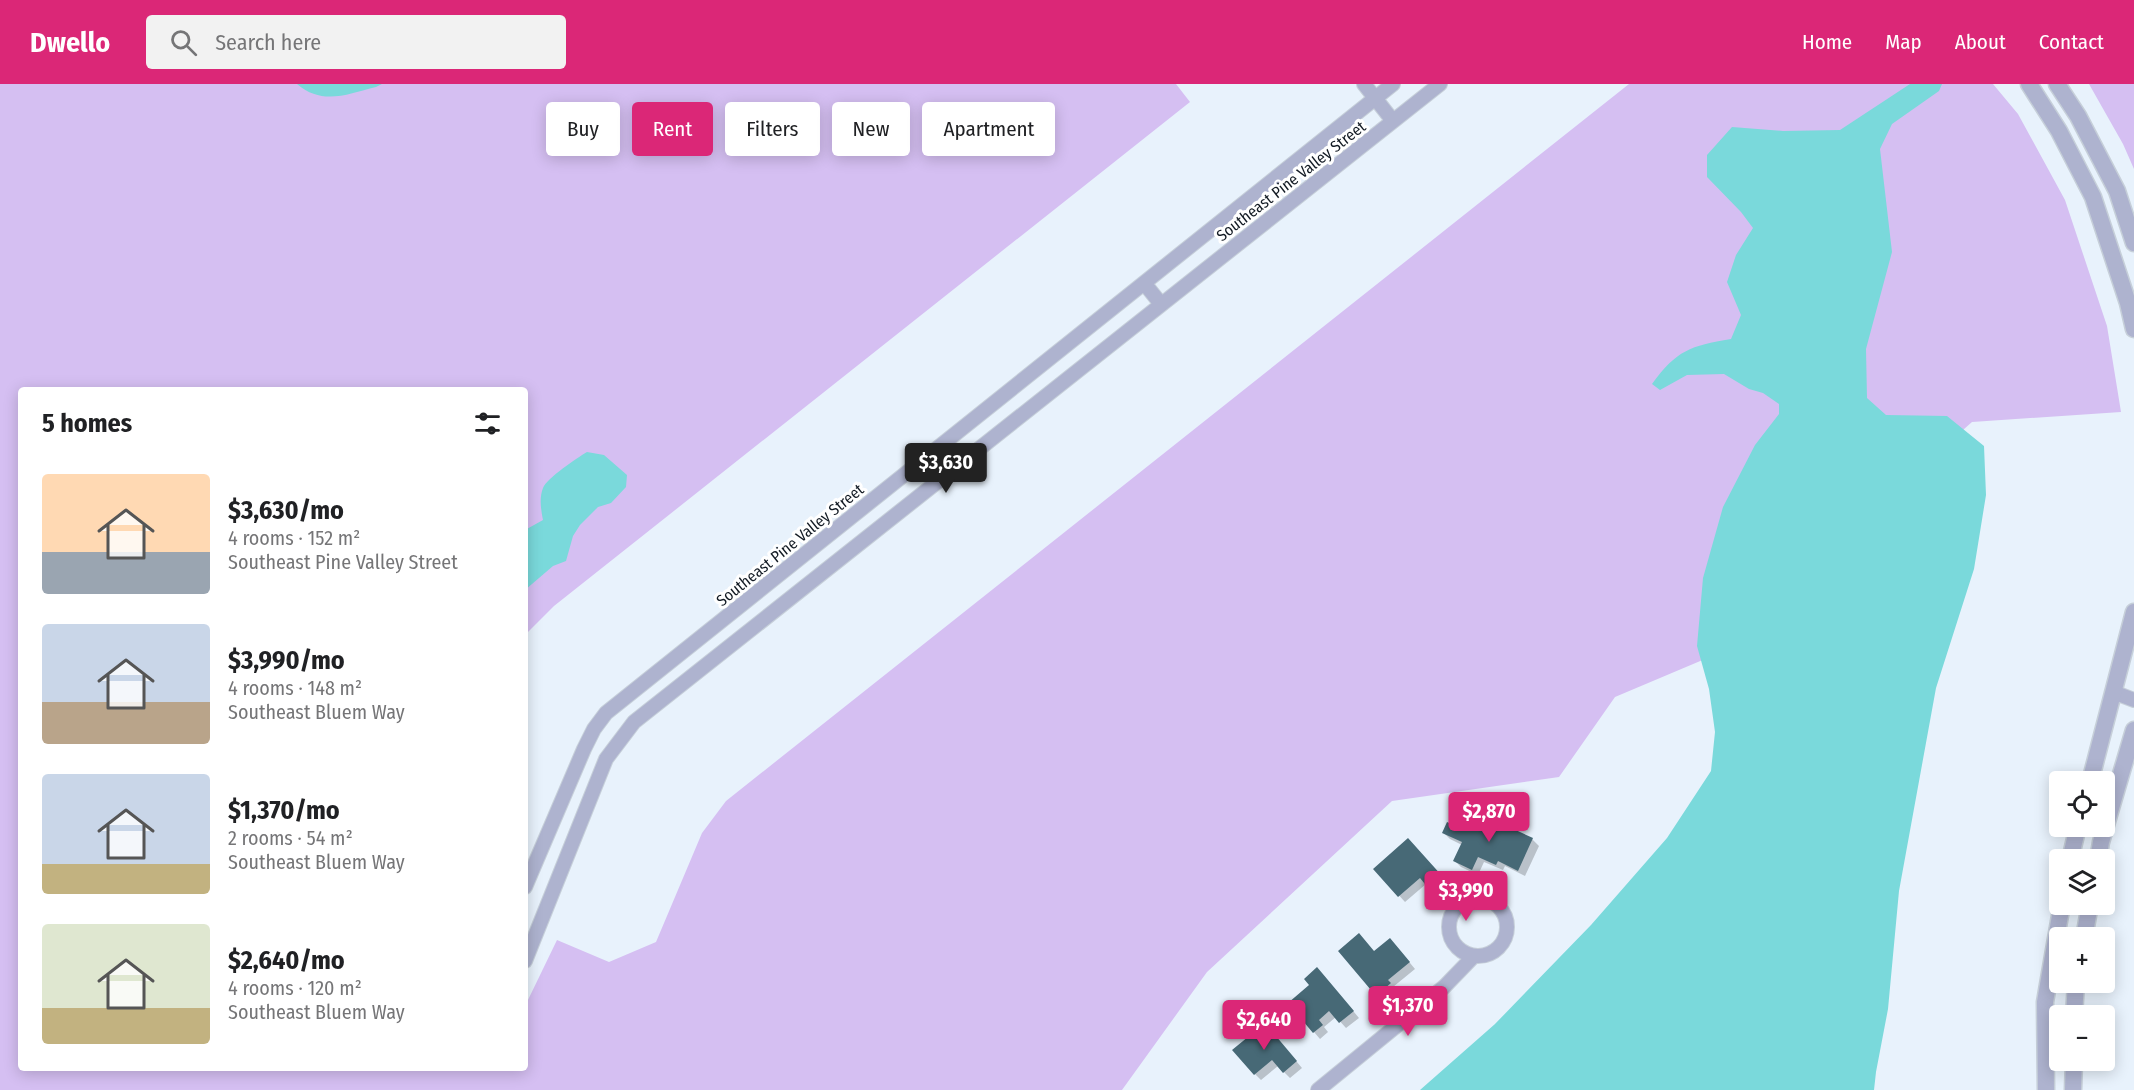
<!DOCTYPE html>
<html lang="en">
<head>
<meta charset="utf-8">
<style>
	:root { --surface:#fff; --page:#f2f2f2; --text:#202124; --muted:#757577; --accent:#db2777 }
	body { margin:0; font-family:"Fira Sans Condensed",sans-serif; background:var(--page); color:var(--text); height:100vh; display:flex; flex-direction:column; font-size:22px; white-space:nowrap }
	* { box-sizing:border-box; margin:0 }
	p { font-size:20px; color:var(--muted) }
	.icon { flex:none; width:33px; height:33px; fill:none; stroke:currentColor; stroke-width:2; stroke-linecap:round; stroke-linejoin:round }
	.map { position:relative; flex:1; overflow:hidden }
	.side { position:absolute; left:18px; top:303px; width:510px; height:684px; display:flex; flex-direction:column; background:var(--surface); border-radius:6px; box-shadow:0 3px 15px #0003 }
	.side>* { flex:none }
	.top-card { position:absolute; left:546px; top:18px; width:570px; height:54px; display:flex; gap:12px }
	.buttons { position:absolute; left:2049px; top:687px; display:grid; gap:12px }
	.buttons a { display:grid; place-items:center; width:66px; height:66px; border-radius:6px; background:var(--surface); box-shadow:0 3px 15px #0003; font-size:30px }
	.price { position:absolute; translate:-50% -51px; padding:0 14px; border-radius:6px; background:var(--accent); color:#fff; font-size:20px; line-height:39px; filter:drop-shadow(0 2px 3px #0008) }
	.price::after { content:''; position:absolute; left:50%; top:36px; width:18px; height:14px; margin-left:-9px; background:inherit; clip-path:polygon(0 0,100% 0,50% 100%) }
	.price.current { background:#222; color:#fff }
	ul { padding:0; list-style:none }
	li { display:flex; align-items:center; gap:18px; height:150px; padding:0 24px }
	li span { display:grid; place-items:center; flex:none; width:168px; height:120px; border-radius:6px; color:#555 }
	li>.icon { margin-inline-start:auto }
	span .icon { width:72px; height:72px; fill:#fffc; stroke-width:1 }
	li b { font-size:26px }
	h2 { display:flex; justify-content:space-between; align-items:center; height:72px; padding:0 24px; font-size:26px }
	.pill { padding:0 21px; border-radius:6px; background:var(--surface); box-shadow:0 3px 15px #0003; font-size:21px; line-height:54px }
	.pill.current { background:var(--accent); color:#fff }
	header { display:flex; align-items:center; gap:36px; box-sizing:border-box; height:84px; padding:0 30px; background:var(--accent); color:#fff }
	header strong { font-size:28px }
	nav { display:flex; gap:33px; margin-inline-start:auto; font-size:21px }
	.search { width:420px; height:54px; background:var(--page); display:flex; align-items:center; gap:15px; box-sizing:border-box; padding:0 21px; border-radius:6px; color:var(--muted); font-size:22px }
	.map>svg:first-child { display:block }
	.green { fill:#d5bff2 }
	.water { fill:#7ad9db }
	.shadow { fill:#0003 }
	.building { fill:#476976 }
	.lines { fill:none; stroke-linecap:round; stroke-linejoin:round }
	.minor-casing { stroke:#c6cfd9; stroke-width:16 }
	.tertiary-casing { stroke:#c6cfd9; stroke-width:19 }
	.minor { stroke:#aeb3cf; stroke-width:14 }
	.tertiary { stroke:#aeb3cf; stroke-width:16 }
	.labels { text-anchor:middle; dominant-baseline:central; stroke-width:6; stroke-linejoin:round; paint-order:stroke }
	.street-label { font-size:16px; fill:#121a23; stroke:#fff }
</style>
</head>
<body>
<header>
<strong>Dwello</strong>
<div class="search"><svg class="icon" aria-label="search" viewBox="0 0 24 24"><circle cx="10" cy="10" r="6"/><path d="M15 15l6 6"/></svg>Search here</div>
<nav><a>Home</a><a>Map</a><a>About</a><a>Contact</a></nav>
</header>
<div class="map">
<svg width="2134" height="1006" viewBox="0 0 2134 1006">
	<rect width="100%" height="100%" fill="#e8f2fc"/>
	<path class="green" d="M 0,0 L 1176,0 L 1190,18 L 554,522 L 525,551 L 525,306 L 21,306 L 21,984 L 525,984 L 525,918 L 527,918 L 557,856 L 609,878 L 656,858 L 702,749 L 726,717 L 1629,0 L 1993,0 L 2018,30 L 2065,116 L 2107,242 L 2121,328 L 1972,338 L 1705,575 L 1615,613 L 1559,693 L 1392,717 L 1207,888 L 1122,1006 L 0,1006 Z
		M 2089,0 L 2134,0 L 2134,85 L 2123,60 Z"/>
	<path class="water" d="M 297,0 L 382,0 L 376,3 C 347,10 323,22 297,0 Z
		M 1910,0 L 1942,0 L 1939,7 L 1892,40 L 1880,65 L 1892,168 L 1866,265 L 1867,314 L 1886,331 L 1947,332 L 1984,362 L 1986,411 L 1974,485 L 1936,604 L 1899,807 L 1888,925 L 1876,988 L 1874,1006 L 1420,1006 L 1495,940 L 1591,841 L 1667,754 L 1711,687 L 1715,648 L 1709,605 L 1697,562 L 1703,494 L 1723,423 L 1755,361 L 1779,330 L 1779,320 L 1763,309 L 1749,305 L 1724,290 L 1687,291 L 1660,306 L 1652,300 C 1677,266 1690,262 1731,255 L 1741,231 L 1727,198 L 1736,171 L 1753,144 L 1741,128 L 1707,93 L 1707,71 L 1732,43 L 1783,47 L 1840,46 Z
		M 587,368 L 604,371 L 627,391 L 626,403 L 611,419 L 598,423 L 580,441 L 573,452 L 566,477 L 553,482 L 525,506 L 525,446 L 543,436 C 541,426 539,414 543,404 C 547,394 577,374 587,368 Z"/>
	<path class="shadow" d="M 1475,729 L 1532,755 L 1539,762 L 1525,792 L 1505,782 L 1503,786 L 1484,778 L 1478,791 L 1461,783 L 1455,777 L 1462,761 L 1450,755 L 1444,749 L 1466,748 Z
		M 1414,762 L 1448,800 L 1436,810 L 1426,800 L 1405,818 L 1375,785 Z
		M 1396,862 L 1415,885 L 1393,903 L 1396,906 L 1383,917 L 1377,911 L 1374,868 Z
		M 1324,892 L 1359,934 L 1346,944 L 1336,933 L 1324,943 L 1328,948 L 1320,955 L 1290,920 Z
		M 1271,947 L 1302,984 L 1290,994 L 1278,982 L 1261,996 L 1255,990 Z"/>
	<path class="building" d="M 1474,727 L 1533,754 L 1518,787 L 1498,777 L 1496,781 L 1478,773 L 1472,786 L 1453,777 L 1462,758 L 1442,749 L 1447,738 L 1465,746 Z
		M 1408,754 L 1443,793 L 1429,805 L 1420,794 L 1398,813 L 1373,785 Z
		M 1359,849 L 1374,867 L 1390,854 L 1410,878 L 1388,896 L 1391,899 L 1376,912 L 1338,867 Z
		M 1317,883 L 1354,927 L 1339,939 L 1329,927 L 1319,936 L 1323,941 L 1313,949 L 1288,919 L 1309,901 L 1304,895 Z
		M 1265,939 L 1297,977 L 1283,989 L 1272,976 L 1254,991 L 1232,966 Z"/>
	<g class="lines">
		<g class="minor-casing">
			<path id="minor" d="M 1364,0 L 1393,37
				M 1144,199 L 1161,220
				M 2113,608 L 2134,616
				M 525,803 L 584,665 L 594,645 L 606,629 L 1393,0
				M1449 843a29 29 0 1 1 58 0a29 29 0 1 1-58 0Z
				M 525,877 L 606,675 L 634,638 L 1440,0
				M 1318,1006 L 1444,903 L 1473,873"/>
		</g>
		<g class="tertiary-casing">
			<path id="tertiary" d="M 2029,0 L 2059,47 L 2093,113 L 2128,219 L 2134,245
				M 2057,0 L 2078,32 L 2117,107 L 2134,159
				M 2090,698 L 2134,528
				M 2070,776 L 2078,742
				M 2098,776 L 2101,758 L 2134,646
				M 2084,854 L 2090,820
				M 2074,932 L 2076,898
				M 2046,1006 L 2045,918 L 2062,820
				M 2073,1006 L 2074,976"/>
		</g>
		<use href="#minor" class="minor"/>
		<use href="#tertiary" class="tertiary"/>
	</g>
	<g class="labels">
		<g class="street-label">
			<text transform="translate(1291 97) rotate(-38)">Southeast Pine Valley Street</text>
			<text transform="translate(790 461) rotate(-39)">Southeast Pine Valley Street</text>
		</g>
	</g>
</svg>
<div class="buttons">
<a><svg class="icon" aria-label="locate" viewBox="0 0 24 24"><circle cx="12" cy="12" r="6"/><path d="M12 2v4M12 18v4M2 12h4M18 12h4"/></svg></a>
<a><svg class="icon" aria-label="layers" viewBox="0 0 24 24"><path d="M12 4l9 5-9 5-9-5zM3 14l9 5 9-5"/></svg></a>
<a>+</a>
<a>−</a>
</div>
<b class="price current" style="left:946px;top:410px">$3,630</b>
<b class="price" style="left:1489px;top:759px">$2,870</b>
<b class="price" style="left:1466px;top:838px">$3,990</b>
<b class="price" style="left:1408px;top:953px">$1,370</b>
<b class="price" style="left:1264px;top:967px">$2,640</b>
<div class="top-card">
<a class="pill">Buy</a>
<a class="pill current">Rent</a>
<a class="pill">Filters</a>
<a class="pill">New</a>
<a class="pill">Apartment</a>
</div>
<section class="side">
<h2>5 homes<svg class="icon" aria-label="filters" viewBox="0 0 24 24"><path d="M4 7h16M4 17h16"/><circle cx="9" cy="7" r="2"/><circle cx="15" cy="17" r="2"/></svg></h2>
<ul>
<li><span style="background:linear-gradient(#ffd9b3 65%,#9aa5b1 0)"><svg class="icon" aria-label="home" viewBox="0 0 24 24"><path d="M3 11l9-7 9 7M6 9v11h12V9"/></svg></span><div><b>$3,630/mo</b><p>4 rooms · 152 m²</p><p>Southeast Pine Valley Street</p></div></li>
<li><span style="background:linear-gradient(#c9d6e8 65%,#b9a48a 0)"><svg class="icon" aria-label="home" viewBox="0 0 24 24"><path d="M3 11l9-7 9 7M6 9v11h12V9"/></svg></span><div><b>$3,990/mo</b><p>4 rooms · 148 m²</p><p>Southeast Bluem Way</p></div></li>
<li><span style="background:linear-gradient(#c9d6e8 75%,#c2b280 0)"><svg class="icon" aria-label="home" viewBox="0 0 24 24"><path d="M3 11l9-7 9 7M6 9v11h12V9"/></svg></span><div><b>$1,370/mo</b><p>2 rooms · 54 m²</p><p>Southeast Bluem Way</p></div></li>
<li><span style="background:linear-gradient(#dfe7d0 70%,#c2b280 0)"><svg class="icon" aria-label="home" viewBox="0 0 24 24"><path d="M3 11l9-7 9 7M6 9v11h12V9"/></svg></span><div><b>$2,640/mo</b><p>4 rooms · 120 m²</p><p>Southeast Bluem Way</p></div></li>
</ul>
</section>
</div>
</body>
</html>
